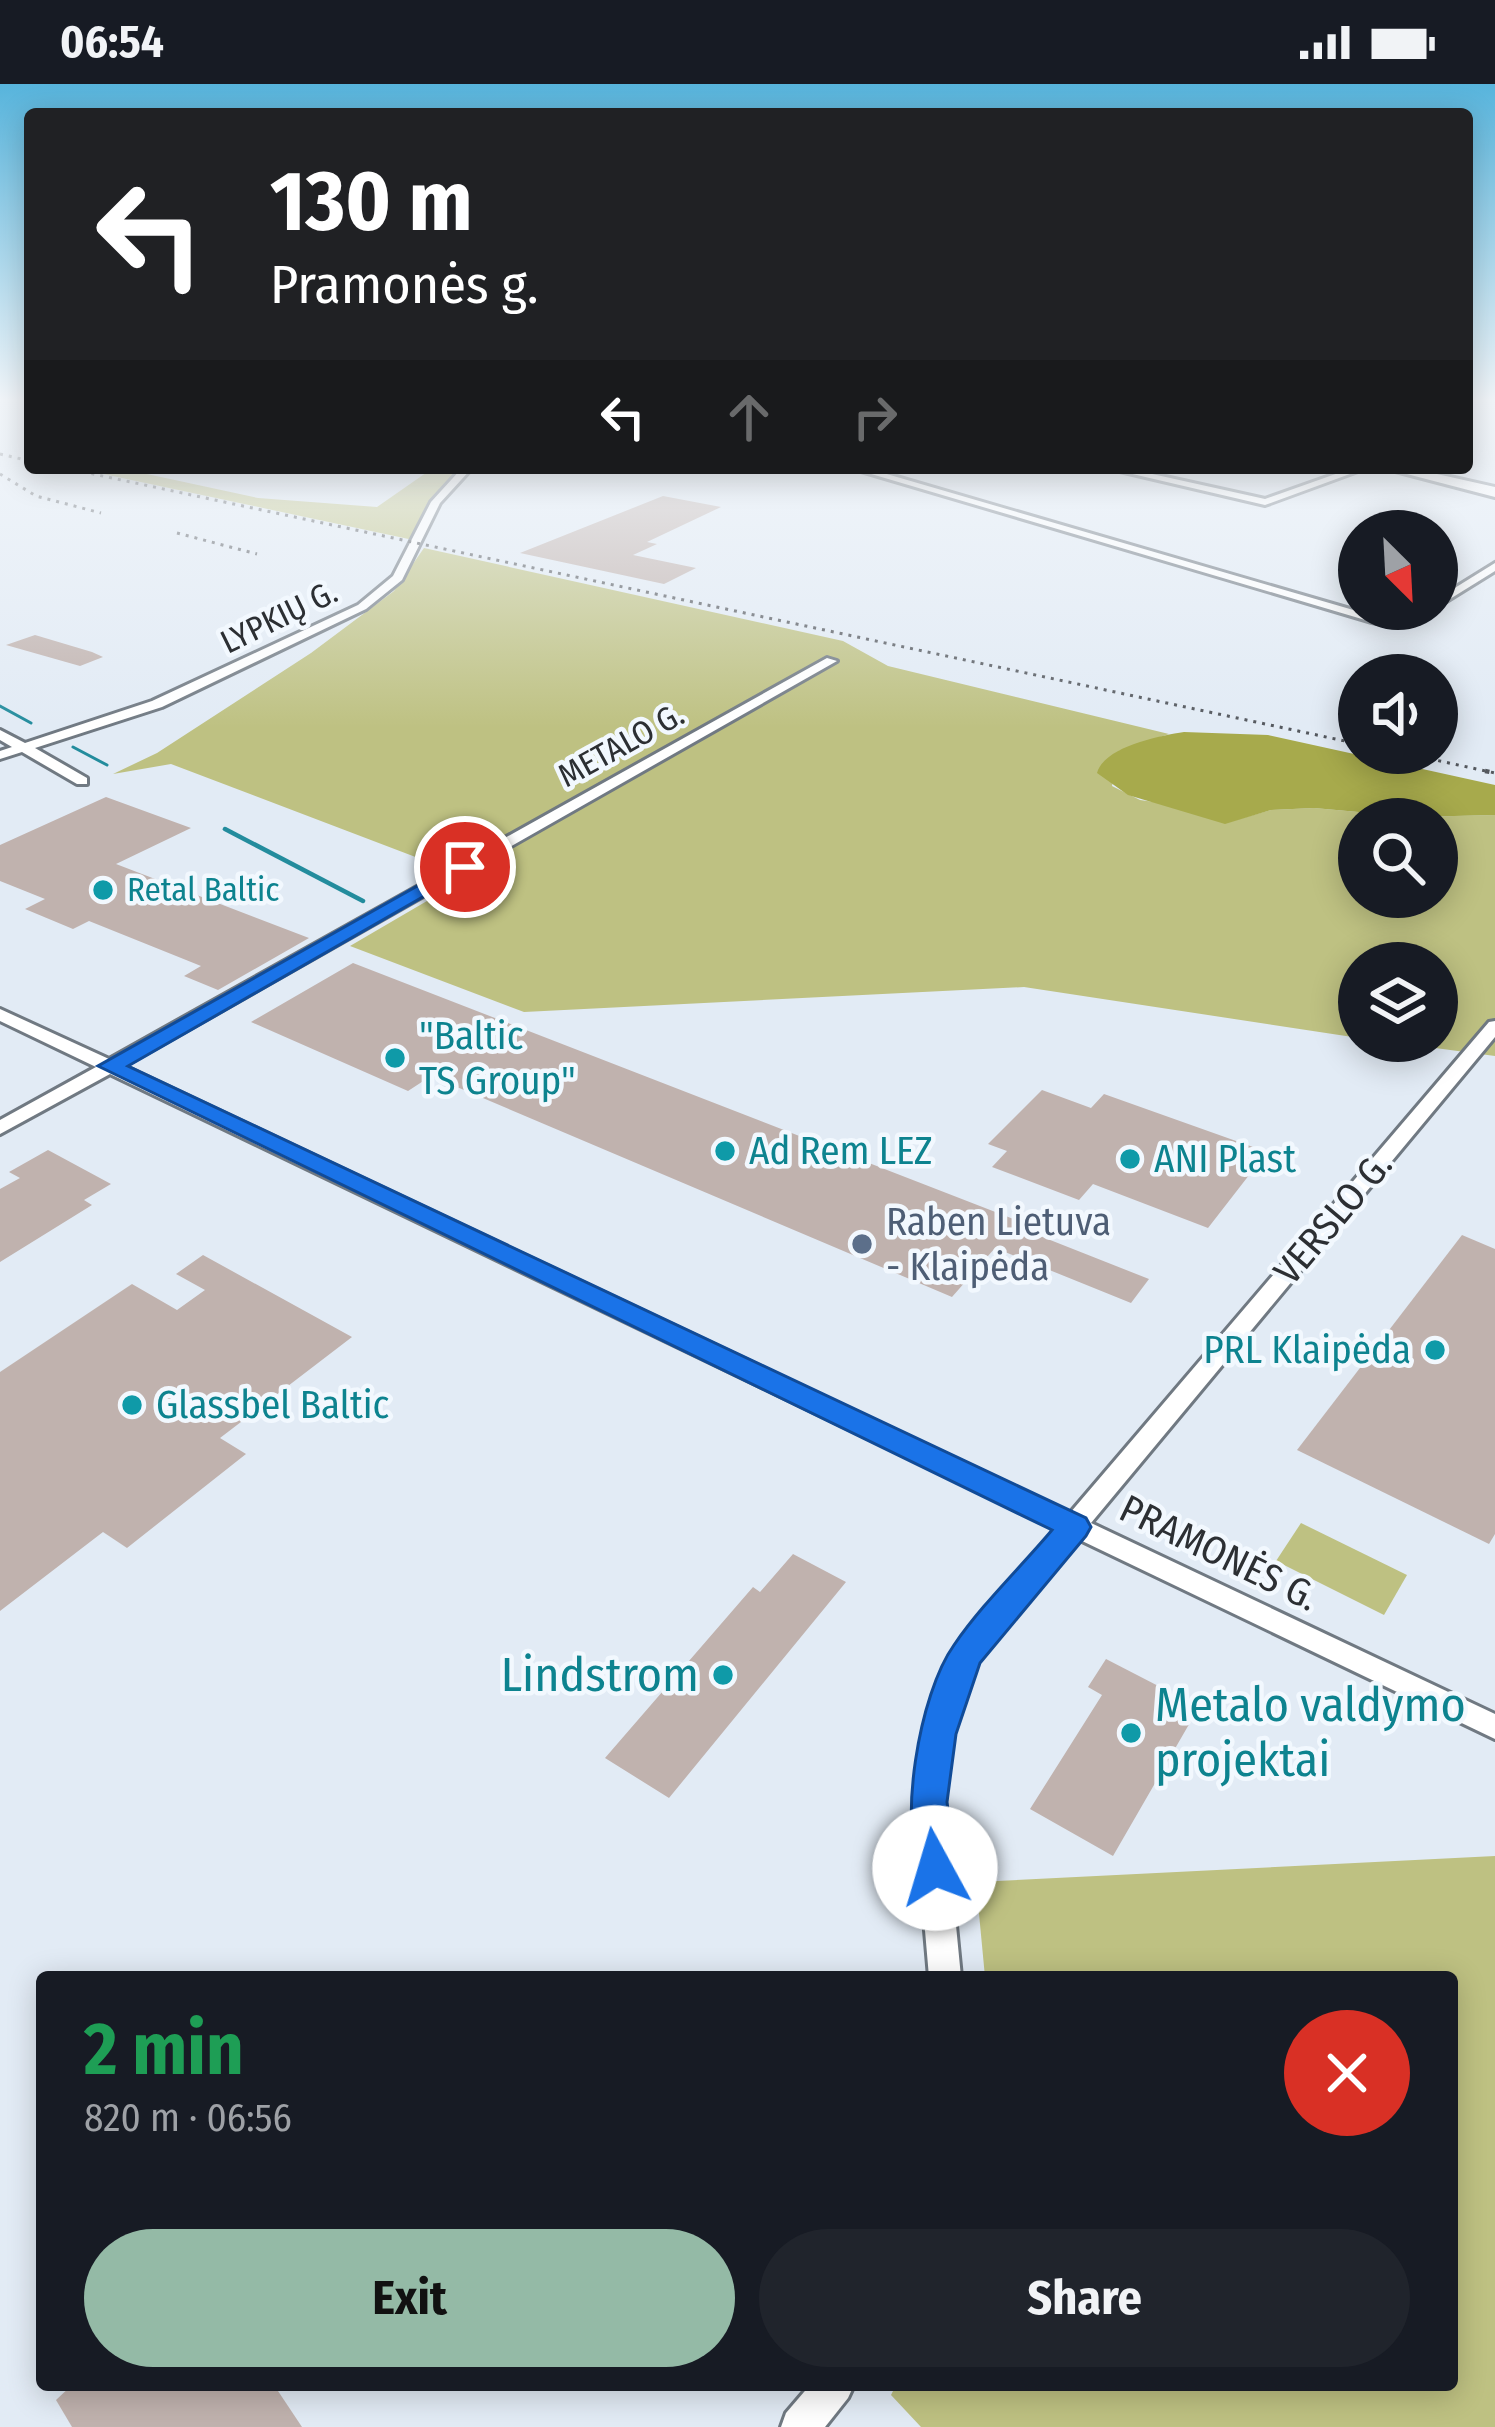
<!DOCTYPE html>
<meta charset="utf-8">
<style>
:root{--surface:#171b24;--page:#20242c;--text:#f1f3f6;--muted:#9ea1a6;--accent:#94baa6}
body{margin:0;font-family:"Fira Sans Condensed",sans-serif;background:var(--page);color:var(--text);height:100vh;display:flex;flex-direction:column;font-size:45px;white-space:nowrap}
*{box-sizing:border-box;margin:0}
p{font-size:39px;color:var(--muted)}
.icon{flex:none;width:66px;height:66px;fill:none;stroke:currentColor;stroke-width:2;stroke-linecap:round;stroke-linejoin:round}
.map{position:relative;flex:1;overflow:hidden}
.details{position:absolute;left:36px;top:1887px;width:1422px;height:420px;display:flex;flex-direction:column;background:var(--surface);border-radius:12px;box-shadow:0 6px 30px #0003}
.details>*{flex:none}
.banner{position:absolute;left:24px;top:24px;width:1449px;height:366px;border-radius:12px;box-shadow:0 6px 30px #0003;background:#202124;color:#fff;overflow:hidden}
.needle{width:78px;rotate:156deg}
.buttons{position:absolute;left:1338px;top:426px;display:grid;gap:24px}
.buttons a{display:grid;place-items:center;width:120px;height:120px;border-radius:50%;background:var(--surface);box-shadow:0 6px 30px #0003;font-size:60px}
.pin{position:absolute;display:grid;place-items:center;width:102px;height:102px;color:#fff;margin:-51px;border:6px solid #fff;border-radius:50%;box-shadow:0 3px 12px #0007}
.me{position:absolute;width:132px;margin:-66px;rotate:354deg;stroke-linejoin:round;filter:drop-shadow(0 0 9px #0008)}
.turn{display:flex;align-items:center;gap:42px;height:252px;padding:0 48px;font-size:54px}
.turn .icon{width:156px;height:156px;stroke-width:2.5}
.turn b{display:block;font-size:84px;line-height:102px}
.lanes{display:flex;align-items:center;height:114px;padding:0 48px;background:#0003;justify-content:center;gap:60px;direction:ltr}
.lanes .off{opacity:.35}
.round{display:grid;place-items:center;flex:none;width:126px;height:126px;border-radius:63px;background:var(--page)}
.headline{display:flex;align-items:center;justify-content:space-between;height:204px;padding:0 48px}
h1{font-size:72px;font-weight:700;line-height:90px;color:#1e9e55}
.primary-button{display:flex;gap:24px;margin-top:auto;padding:24px 48px}
.primary-button a{flex:1;height:138px;border-radius:72px;background:var(--accent);color:#111;font-size:48px;font-weight:700;line-height:138px;text-align:center}
.primary-button a+a{background:var(--page);color:var(--text)}
.status{display:flex;justify-content:space-between;align-items:center;height:84px;padding:0 60px;background:var(--surface);direction:ltr}
.status svg{height:33px;fill:currentColor}
.map>svg:first-child{display:block}
</style>
<div class="status"><b>06:54</b><svg viewBox="0 0 49 12"><path d="M0 12V9h3v3zM5 12V6h3v6zM10 12V3h3v9zM15 12V0h3v12zM26 1h20v11H26zM47 4h2v5h-2z"/></svg></div>
<div class="map">
<svg width="1495" height="2343" viewBox="0 0 1495 2343">
<rect width="100%" height="100%" fill="#e2ebf5"/>
<g fill="#bec182" fill-rule="evenodd">
<path d="M 75,384 L 119,384 L 258,414 L 377,423 L 433,384 L 464,384 L 434,414 L 418,457 Z"/>
<path d="M 424,464 L 843,557 L 888,582 L 1169,650 L 1119,667 L 1112,702 L 1140,716 L 1175,721 L 1225,739 L 1271,726 L 1314,724 L 1414,733 L 1495,731 L 1495,972 L 1383,957 L 1437,957 L 1437,879 L 1359,879 L 1359,954 L 1024,903 L 524,928 L 350,862 L 468,793 L 171,680 L 113,690 L 157,669 L 311,569 L 394,507 ZM 1359,735 L 1437,735 L 1437,813 L 1359,813 Z"/>
<path d="M 1301,1439 L 1407,1491 L 1384,1531 L 1276,1477 Z"/>
<path d="M 1495,1772 L 1495,2343 L 921,2343 L 891,2311 L 896,2301 L 1452,2301 L 1452,1893 L 985,1893 L 976,1798 Z"/>
</g>
<path fill="#a7aa4c" d="M 1184,648 L 1268,651 L 1495,701 L 1495,731 L 1414,733 L 1314,724 L 1271,726 L 1225,740 L 1128,711 L 1097,689 C 1104,663 1158,652 1184,648 Z"/>
<g fill="none" stroke-linecap="round" stroke-linejoin="round">
<g stroke="#238c9d" stroke-width="3">
<path d="M 0,622 L 31,639"/>
<path d="M 73,663 L 107,681"/>
</g>
<path stroke="#238c9d" stroke-width="4.5" d="M 225,745 L 363,817"/>
</g>
<g fill="#c0b2ae">
<path d="M 663,412 L 721,423 L 647,458 L 657,460 L 633,471 L 696,484 L 664,500 L 520,469 Z"/>
<path d="M 35,551 L 92,568 L 103,573 L 80,582 L 6,561 Z"/>
<path d="M 106,713 L 191,744 L 116,780 L 309,854 L 218,906 L 184,892 L 201,882 L 89,837 L 73,845 L 25,825 L 45,815 L 0,797 L 0,761 Z"/>
<path d="M 353,879 L 1016,1136 L 1012,1141 L 1149,1195 L 1131,1219 L 995,1164 L 952,1213 L 431,992 L 408,1007 L 251,938 Z"/>
<path d="M 1042,1006 L 1091,1024 L 1104,1010 L 1267,1068 L 1208,1144 L 1093,1100 L 1079,1116 L 992,1083 L 1007,1067 L 988,1060 Z"/>
<path d="M 48,1066 L 111,1100 L 84,1116 L 92,1121 L 0,1178 L 0,1105 L 20,1094 L 9,1088 Z"/>
<path d="M 1462,1151 L 1495,1165 L 1495,1450 L 1489,1460 L 1297,1366 Z"/>
<path d="M 203,1171 L 352,1253 L 220,1354 L 246,1370 L 127,1464 L 103,1448 L 0,1527 L 0,1288 L 132,1200 L 177,1226 L 205,1206 L 176,1190 Z"/>
<path d="M 793,1470 L 846,1498 L 669,1714 L 605,1674 L 753,1503 L 760,1508 Z"/>
<path d="M 1106,1575 L 1199,1623 L 1113,1772 L 1030,1725 L 1102,1611 L 1088,1603 Z"/>
<path d="M 72,2301 L 274,2301 L 302,2343 L 72,2343 L 56,2316 Z"/>
</g>
<g fill="none" stroke-linecap="round" stroke-linejoin="round">
<g stroke="#707982" stroke-width="6">
<g id="minor">
<path d="M 462,384 L 472,384 L 440,419 L 402,496 L 366,525 L 162,623 L 35,664 L 87,694 L 87,700 L 77,700 L 22,668 L 0,675 L 0,667 L 12,663 L 0,656 L 0,646 L 25,659 L 152,617 L 358,521 L 393,492 L 431,418 Z"/>
<path d="M 851,384 L 866,384 L 1374,532 C 1403,538 1408,525 1435,525 L 1396,543 L 1372,538 Z"/>
<path d="M 1107,384 L 1125,384 L 1265,415 L 1344,387 L 1338,384 L 1358,387 L 1265,421 Z"/>
<path d="M 1495,479 L 1495,487 L 1437,523 L 1437,515 Z"/>
<path d="M 827,574 L 837,577 L 124,982 L 1070,1429 L 1489,938 L 1495,937 L 1495,953 L 1091,1439 L 1495,1630 L 1495,1655 L 1078,1455 L 977,1577 L 952,1650 L 944,1718 L 961,1893 L 929,1893 L 914,1718 L 924,1650 L 955,1564 L 1057,1445 L 110,990 L 0,1050 L 0,1036 L 96,983 L 0,937 L 0,925 L 109,975 Z"/>
<path d="M 810,2301 L 854,2301 L 848,2314 L 825,2343 L 781,2343 L 786,2329 Z"/>
</g>
</g>
<g stroke="#707982" stroke-width="6">
<path id="primary" d="M 1384,384 L 1410,384 L 1495,403 L 1495,413 Z"/>
</g>
<use href="#minor" fill="#fff" fill-rule="evenodd"/>
<use href="#primary" fill="#fff" fill-rule="evenodd"/>
<g stroke="#54585e" stroke-width="3" stroke-dasharray="3 6" stroke-linecap="butt">
<path d="M 0,370 L 30,377"/>
<path d="M 65,384 L 1359,660"/>
<path d="M 0,390 L 36,412 L 101,429"/>
<path d="M 177,449 L 257,470"/>
<path d="M 1403,669 L 1495,689"/>
</g>
<path stroke="#54585e" stroke-width="4.5" stroke-dasharray="4.5 9" stroke-linecap="butt" d="M 1485,687 L 1495,689"/>
</g>
<linearGradient id="sky" x2="0" y2="1"><stop stop-color="#57b4dc"/><stop offset="0.49" stop-color="#f2f6fa"/><stop offset="1" stop-color="#f2f6fa" stop-opacity="0"/></linearGradient>
<rect width="1495" height="644" fill="url(#sky)"/>
<path fill="#1a73e8" stroke="#114b97" stroke-width="3" d="M 458,779 L 475,783 L 128,982 L 1086,1434 L 1091,1443 L 1086,1452 L 980,1579 L 956,1650 L 947,1718 L 955,1784 L 949,1797 L 935,1802 L 922,1797 C 897,1741 919,1610 954,1561 C 982,1520 1020,1484 1052,1446 L 98,982 Z"/>
<g fill="#0f9aa8" stroke="#f2f8fe" stroke-width="4.5">
<circle cx="103" cy="806" r="12"/>
<circle cx="395" cy="974" r="12"/>
<circle cx="725" cy="1067" r="12"/>
<circle cx="1130" cy="1075" r="12"/>
<circle cx="1435" cy="1266" r="12"/>
<circle cx="132" cy="1321" r="12"/>
<circle cx="723" cy="1591" r="12"/>
<circle cx="1131" cy="1649" r="12"/>
</g>
<circle fill="#5c6f8a" stroke="#f2f8fe" stroke-width="4.5" cx="862" cy="1160" r="12"/>
<g text-anchor="middle" dominant-baseline="central" stroke-width="9" stroke-linejoin="round" paint-order="stroke">
<g font-size="33" fill="#2c2f33" stroke="#f2f8fe">
<text transform="translate(279 533) rotate(-26)">LYPKIŲ G.</text>
<text transform="translate(621 661) rotate(-29)">METALO G.</text>
</g>
<g font-size="33" fill="#0d838f" stroke="#f2f8fe" text-anchor="start">
<text x="127" y="806">Retal Baltic</text>
</g>
<g font-size="39" fill="#0d838f" stroke="#f2f8fe" text-anchor="start">
<text x="419" y="952">"Baltic<tspan x="419" dy="45">TS Group"</tspan></text>
<text x="749" y="1067">Ad Rem LEZ</text>
<text x="1154" y="1075">ANI Plast</text>
<text x="1411" y="1266" text-anchor="end">PRL Klaipėda</text>
<text x="156" y="1321">Glassbel Baltic</text>
</g>
<g font-size="39" fill="#2c2f33" stroke="#f2f8fe">
<text transform="translate(1333 1134) rotate(-50)">VERSLO G.</text>
<text transform="translate(1219 1469) rotate(26)">PRAMONĖS G.</text>
</g>
<g font-size="39" fill="#4e5e75" stroke="#f2f8fe" text-anchor="start">
<text x="886" y="1138">Raben Lietuva<tspan x="886" dy="45">- Klaipėda</tspan></text>
</g>
<g font-size="48" fill="#0d838f" stroke="#f2f8fe" text-anchor="end">
<text x="699" y="1591">Lindstrom</text>
<text x="1155" y="1621" text-anchor="start">Metalo valdymo<tspan x="1155" dy="55">projektai</tspan></text>
</g>
</g>
</svg>
<div class="buttons">
<a><svg class="needle" viewBox="-14 -14 28 28"><path d="M0-13l5 13h-10z" fill="#e53935"/><path d="M0 13l5-13h-10z" fill="#9ea1a6"/></svg></a>
<a><svg class="icon" aria-label="sound" viewBox="0 0 24 24"><path d="M4 9h4l5-4v14l-5-4H4zM17 9q2 3 0 6"/></svg></a>
<a><svg class="icon" aria-label="search" viewBox="0 0 24 24"><circle cx="10" cy="10" r="6"/><path d="M15 15l6 6"/></svg></a>
<a><svg class="icon" aria-label="layers" viewBox="0 0 24 24"><path d="M12 4l9 5-9 5-9-5zM3 14l9 5 9-5"/></svg></a>
</div>
<div class="pin" style="left:465px;top:783px;background:#d93025"><svg class="icon" aria-label="arrive" viewBox="0 0 24 24"><path d="M6 21V4h12l-3 4 3 4H6"/></svg></div>
<svg class="me" style="left:935px;top:1784px" viewBox="-20 -20 40 40"><circle r="19" fill="#fff"/><path d="M0-13L10 11 0 6-10 11z" fill="#1a73e8"/></svg>
<div class="banner">
<div class="turn"><svg class="icon" aria-label="left" viewBox="0 0 24 24"><path d="M17 20v-9H6M10 6l-5 5 5 5"/></svg><div><b>130 m</b>Pramonės g.</div></div>
<div class="lanes"><svg class="icon" aria-label="left" viewBox="0 0 24 24"><path d="M17 20v-9H6M10 6l-5 5 5 5"/></svg><svg class="icon off" aria-label="ahead" viewBox="0 0 24 24"><path d="M12 20V5M6 11l6-6 6 6"/></svg><svg class="icon off" aria-label="right" viewBox="0 0 24 24"><path d="M7 20v-9h11M14 6l5 5-5 5"/></svg></div>
</div>
<section class="details">
<div class="headline"><div><h1>2 min</h1><p>820 m · 06:56</p></div><a class="round" style="background:#d93025;color:#fff"><svg class="icon" aria-label="close" viewBox="0 0 24 24"><path d="M6 6l12 12M18 6L6 18"/></svg></a></div>
<div class="primary-button"><a>Exit</a><a>Share</a></div>
</section>
</div>
